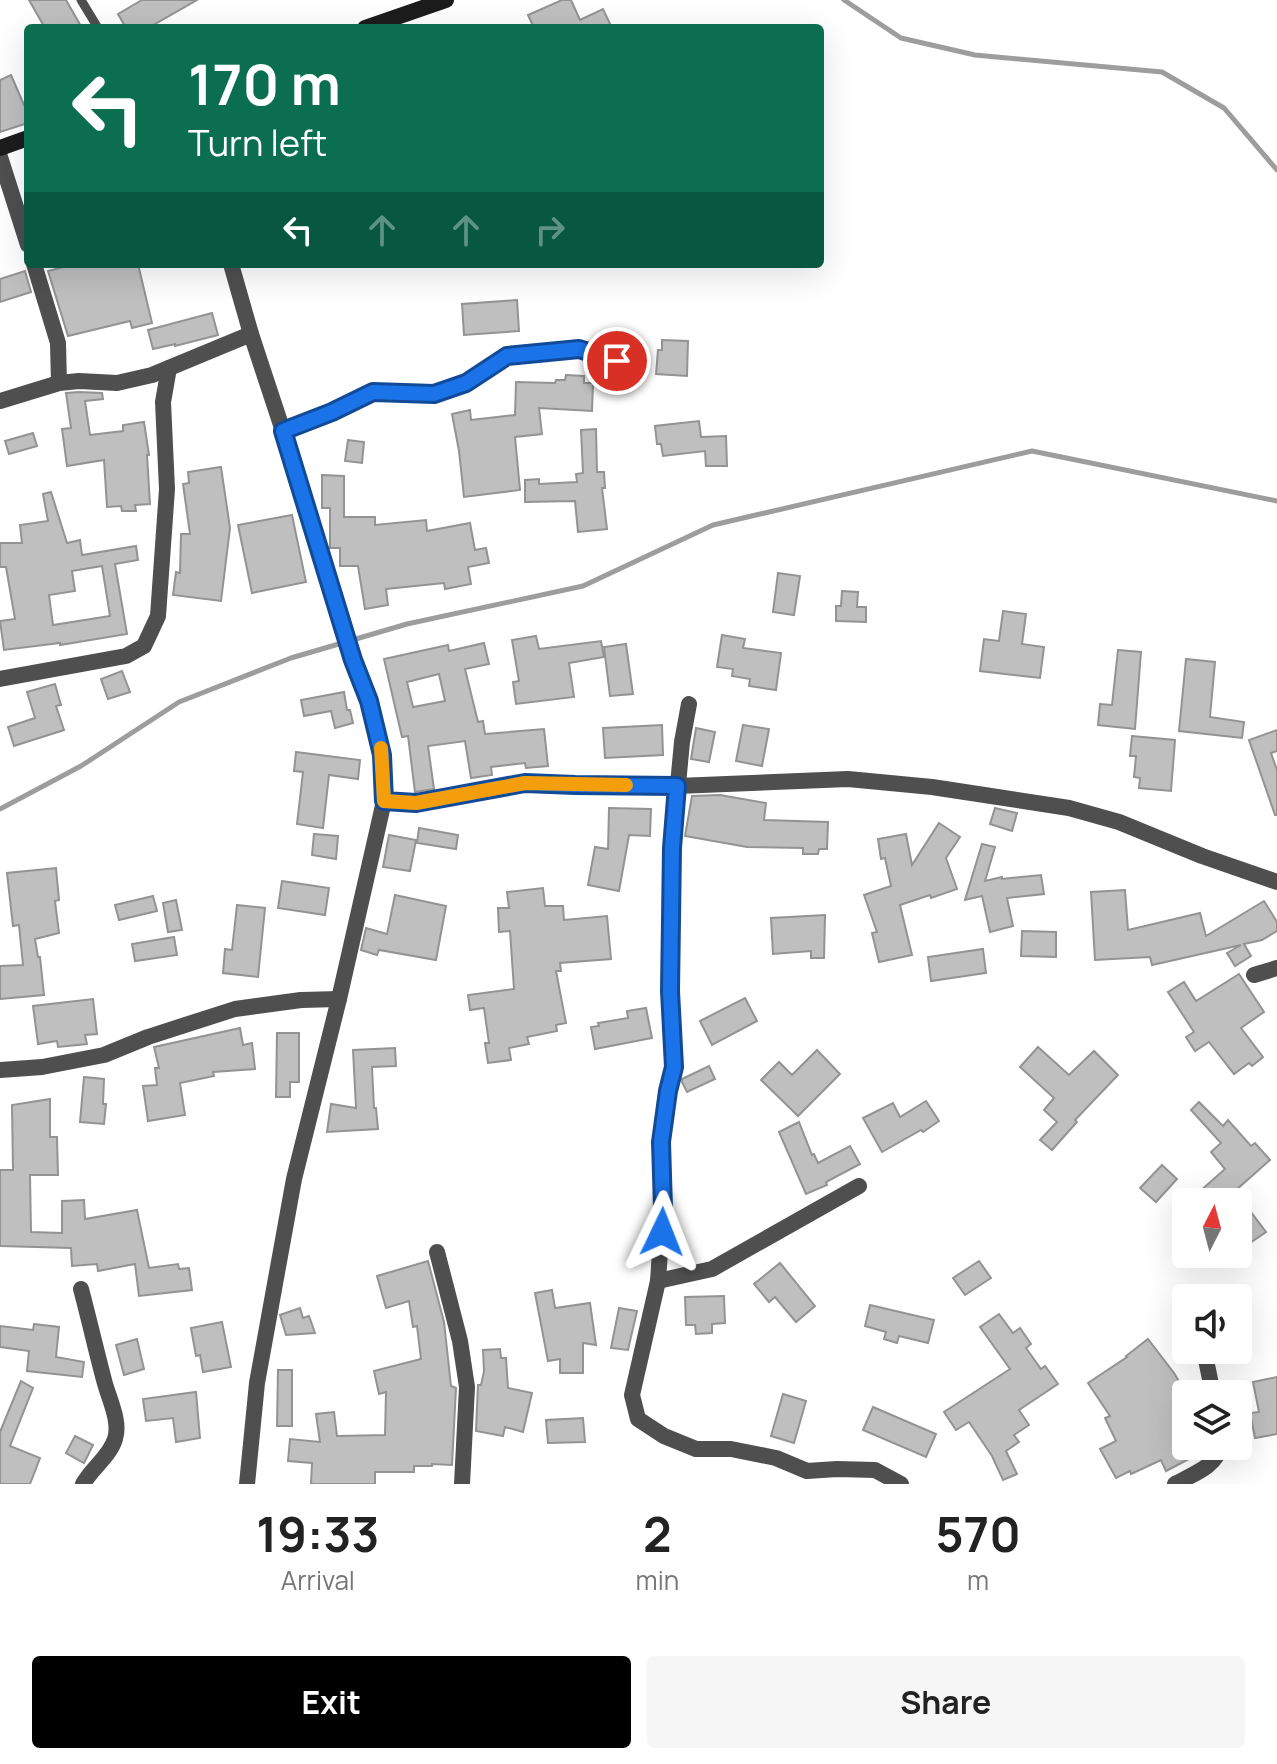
<!DOCTYPE html>
<style>
:root{--surface:#fff;--page:#f6f6f6;--text:#222;--muted:#767676;--accent:#000}
body{margin:0;font-family:Manrope,sans-serif;background:var(--page);color:var(--text);height:100vh;display:flex;flex-direction:column;font-size:30px;white-space:nowrap}
*{box-sizing:border-box;margin:0}
p{font-size:26px;color:var(--muted)}
.icon{flex:none;width:44px;height:44px;fill:none;stroke:currentColor;stroke-width:2;stroke-linecap:round;stroke-linejoin:round}
.map{position:relative;height:1484px;overflow:hidden}
.details{display:flex;flex-direction:column;background:var(--surface);flex:1}
.details>*{flex:none}
.guide{position:absolute;left:24px;top:24px;width:800px;height:244px;border-radius:8px;box-shadow:0 8px 32px #0002;background:#0b6e4f;color:#fff;overflow:hidden}
.needle{width:52px;rotate:6deg}
.fabs{position:absolute;left:1172px;top:1188px;display:grid;gap:16px}
.fabs a{display:grid;place-items:center;width:80px;height:80px;border-radius:8px;background:var(--surface);box-shadow:0 8px 32px #0002;font-size:40px}
.pin{position:absolute;display:grid;place-items:center;width:68px;height:68px;color:#fff;margin:-34px;border:4px solid #fff;border-radius:50%;box-shadow:0 2px 8px #0007}
.me{position:absolute;width:88px;margin:-44px;rotate:2deg;stroke-linejoin:round;filter:drop-shadow(0 0 6px #0008)}
.turn{display:flex;align-items:center;gap:28px;height:168px;padding:0 32px;font-size:36px}
.turn .icon{width:104px;height:104px;stroke-width:2.5}
.turn b{display:block;font-size:56px;line-height:68px}
.lanes{display:flex;align-items:center;height:76px;padding:0 32px;background:#0003;justify-content:center;gap:40px;direction:ltr}
.lanes .off{opacity:.35}
.eta{display:flex;justify-content:space-evenly;align-items:center;height:136px;text-align:center}
.eta b{font-size:48px;font-weight:700;line-height:56px}
.cta{display:flex;gap:16px;margin-top:auto;padding:16px 32px}
.cta a{flex:1;height:92px;border-radius:8px;background:var(--accent);color:#fff;font-size:32px;font-weight:700;line-height:92px;text-align:center}
.cta a+a{background:var(--page);color:var(--text)}
.map>svg:first-child{display:block}
</style>
<div class="map">
<svg width="1277" height="1484" viewBox="0 0 1277 1484">
<rect width="100%" height="100%" fill="#fff"/>
<g fill="none" stroke-linecap="round" stroke-linejoin="round">
<g stroke="#9d9d9d" stroke-width="5">
<path d="M 844,0 L 901,38 L 975,55 L 1162,72 L 1224,108 L 1277,170"/>
<path d="M 0,809 L 81,766 L 179,702 L 291,658 L 407,624 L 583,586 L 713,525 L 1032,451 L 1277,501"/>
</g>
</g>
<g fill="#bfbfbf" stroke="#939393" stroke-width="2" fill-rule="evenodd">
<path d="M 29,0 L 66,0 L 82,28 L 45,28 Z"/>
<path d="M 142,0 L 197,0 L 148,28 L 126,28 L 118,14 Z"/>
<path d="M 562,0 L 571,0 L 580,20 L 603,9 L 612,28 L 534,28 L 528,15 Z"/>
<path d="M 11,75 L 24,105 L 28,104 L 28,123 L 0,132 L 0,80 Z"/>
<path d="M 68,264 L 138,264 L 152,323 L 132,328 L 130,321 L 68,336 L 48,271 L 68,266 Z"/>
<path d="M 25,271 L 31,292 L 0,302 L 0,279 Z"/>
<path d="M 517,300 L 519,331 L 464,335 L 462,304 Z"/>
<path d="M 212,313 L 218,335 L 175,346 L 175,344 L 153,349 L 148,330 Z"/>
<path d="M 662,340 L 688,341 L 687,376 L 656,374 L 658,350 L 662,350 Z"/>
<path d="M 566,375 L 584,376 L 584,383 L 593,383 L 592,411 L 539,408 L 542,434 L 515,437 L 520,490 L 464,497 L 459,451 L 452,414 L 470,410 L 471,420 L 515,415 L 516,382 L 555,383 L 556,380 L 565,380 Z"/>
<path d="M 79,392 L 102,393 L 103,399 L 85,401 L 90,435 L 123,431 L 123,425 L 144,422 L 149,455 L 147,455 L 150,504 L 135,505 L 136,511 L 122,511 L 121,506 L 107,507 L 104,460 L 67,466 L 62,429 L 71,428 L 66,393 Z"/>
<path d="M 699,421 L 701,437 L 726,436 L 727,466 L 706,466 L 705,451 L 663,456 L 661,444 L 657,444 L 655,426 Z"/>
<path d="M 596,429 L 597,472 L 604,472 L 605,488 L 602,488 L 607,529 L 578,532 L 575,501 L 525,502 L 525,480 L 539,479 L 539,484 L 577,482 L 576,474 L 583,473 L 581,430 Z"/>
<path d="M 33,433 L 37,446 L 9,454 L 5,441 Z"/>
<path d="M 348,440 L 364,442 L 362,463 L 345,461 Z"/>
<path d="M 221,467 L 230,528 L 221,601 L 173,595 L 176,572 L 180,573 L 181,534 L 190,534 L 183,484 L 189,483 L 188,472 Z"/>
<path d="M 322,475 L 344,476 L 344,517 L 375,517 L 375,525 L 426,520 L 427,531 L 470,523 L 475,550 L 486,548 L 489,563 L 468,567 L 471,584 L 445,589 L 444,583 L 386,589 L 388,605 L 365,609 L 358,566 L 340,566 L 340,548 L 330,548 L 330,508 L 322,508 Z"/>
<path d="M 51,492 L 67,543 L 80,540 L 82,555 L 136,546 L 138,560 L 115,564 L 127,634 L 60,645 L 60,643 L 4,650 L 0,621 L 15,619 L 6,567 L 0,567 L 0,543 L 22,543 L 20,525 L 48,521 L 43,494 ZM 102,566 L 110,616 L 53,625 L 49,595 L 75,591 L 72,571 Z"/>
<path d="M 292,515 L 306,582 L 252,593 L 238,525 Z"/>
<path d="M 778,573 L 800,576 L 794,615 L 773,612 Z"/>
<path d="M 842,591 L 858,592 L 857,607 L 866,607 L 866,622 L 836,621 L 836,606 L 841,606 Z"/>
<path d="M 1003,611 L 1026,614 L 1022,644 L 1044,647 L 1040,678 L 980,671 L 984,639 L 999,641 Z"/>
<path d="M 722,635 L 745,639 L 743,648 L 781,653 L 776,690 L 749,686 L 750,679 L 732,676 L 733,669 L 717,667 Z"/>
<path d="M 536,636 L 539,649 L 601,641 L 604,657 L 569,663 L 574,697 L 516,704 L 513,682 L 519,681 L 512,640 Z"/>
<path d="M 484,643 L 489,664 L 465,669 L 478,722 L 483,721 L 485,734 L 544,729 L 548,766 L 526,768 L 525,763 L 491,767 L 492,775 L 471,778 L 465,741 L 428,746 L 434,789 L 415,792 L 408,736 L 402,737 L 384,659 L 448,645 L 449,651 ZM 439,674 L 445,701 L 413,707 L 407,682 Z"/>
<path d="M 626,644 L 633,694 L 610,696 L 604,647 Z"/>
<path d="M 1118,650 L 1141,652 L 1135,729 L 1098,725 L 1100,704 L 1112,705 Z"/>
<path d="M 1186,659 L 1215,662 L 1210,717 L 1244,722 L 1242,738 L 1179,731 Z"/>
<path d="M 122,671 L 130,692 L 108,699 L 101,679 Z"/>
<path d="M 55,684 L 61,705 L 56,706 L 64,730 L 14,746 L 8,727 L 35,718 L 27,692 Z"/>
<path d="M 344,692 L 347,710 L 350,710 L 353,723 L 335,728 L 331,711 L 304,716 L 301,700 Z"/>
<path d="M 662,725 L 663,755 L 605,758 L 603,728 Z"/>
<path d="M 743,725 L 769,729 L 762,766 L 736,761 Z"/>
<path d="M 696,728 L 715,732 L 709,762 L 691,759 Z"/>
<path d="M 1277,730 L 1277,751 L 1271,753 L 1277,770 L 1277,815 L 1275,815 L 1249,740 Z"/>
<path d="M 1132,736 L 1175,740 L 1171,791 L 1139,788 L 1140,778 L 1134,777 L 1136,756 L 1130,756 Z"/>
<path d="M 296,752 L 360,760 L 358,779 L 329,775 L 323,828 L 297,824 L 303,772 L 294,771 Z"/>
<path d="M 720,795 L 766,803 L 764,820 L 828,822 L 827,849 L 819,849 L 818,854 L 803,854 L 803,848 L 747,847 L 685,836 L 692,796 Z"/>
<path d="M 609,808 L 651,809 L 650,836 L 629,835 L 619,891 L 588,885 L 595,847 L 608,849 Z"/>
<path d="M 995,808 L 1017,813 L 1012,831 L 990,824 Z"/>
<path d="M 939,823 L 960,837 L 946,858 L 957,889 L 931,898 L 930,895 L 900,905 L 912,955 L 879,962 L 872,933 L 877,932 L 864,895 L 891,886 L 885,858 L 881,859 L 878,839 L 906,834 L 912,865 Z"/>
<path d="M 419,828 L 458,835 L 456,849 L 417,843 Z"/>
<path d="M 314,834 L 338,836 L 336,859 L 312,855 Z"/>
<path d="M 389,835 L 416,840 L 410,871 L 383,867 Z"/>
<path d="M 982,844 L 995,847 L 985,881 L 1002,877 L 1002,879 L 1041,875 L 1044,894 L 1007,898 L 1013,926 L 990,932 L 982,896 L 965,900 Z"/>
<path d="M 56,868 L 59,900 L 55,901 L 59,933 L 35,939 L 38,957 L 40,957 L 44,995 L 0,999 L 0,966 L 23,965 L 19,925 L 13,926 L 7,873 Z"/>
<path d="M 282,881 L 329,888 L 325,915 L 278,908 Z"/>
<path d="M 543,888 L 545,906 L 563,906 L 564,920 L 607,916 L 611,959 L 560,963 L 561,971 L 556,971 L 566,1023 L 556,1025 L 557,1031 L 527,1037 L 529,1044 L 509,1048 L 511,1060 L 488,1063 L 485,1043 L 489,1043 L 484,1008 L 470,1010 L 468,995 L 514,989 L 510,931 L 499,932 L 498,908 L 509,908 L 507,892 Z"/>
<path d="M 1125,890 L 1128,930 L 1200,913 L 1206,936 L 1264,901 L 1277,922 L 1277,931 L 1262,940 L 1244,944 L 1251,956 L 1235,966 L 1227,953 L 1241,945 L 1152,965 L 1150,957 L 1095,960 L 1091,892 Z"/>
<path d="M 395,895 L 446,906 L 436,960 L 379,950 L 377,955 L 361,950 L 366,928 L 387,934 Z"/>
<path d="M 153,896 L 157,911 L 119,920 L 115,905 Z"/>
<path d="M 176,900 L 182,930 L 168,932 L 163,903 Z"/>
<path d="M 237,905 L 265,908 L 258,977 L 223,973 L 225,949 L 232,950 Z"/>
<path d="M 825,915 L 824,958 L 811,958 L 811,951 L 773,954 L 771,918 Z"/>
<path d="M 1022,931 L 1056,932 L 1056,957 L 1021,956 Z"/>
<path d="M 174,937 L 177,955 L 135,961 L 132,944 Z"/>
<path d="M 983,949 L 986,973 L 931,981 L 928,957 Z"/>
<path d="M 1239,974 L 1264,1012 L 1241,1028 L 1263,1057 L 1252,1066 L 1249,1063 L 1234,1074 L 1209,1042 L 1195,1051 L 1186,1037 L 1194,1032 L 1168,992 L 1184,982 L 1196,1001 Z"/>
<path d="M 745,998 L 757,1021 L 712,1045 L 700,1021 Z"/>
<path d="M 93,999 L 97,1034 L 85,1035 L 87,1044 L 58,1047 L 57,1041 L 38,1044 L 33,1006 Z"/>
<path d="M 646,1008 L 652,1038 L 595,1049 L 591,1027 L 599,1026 L 598,1023 L 628,1018 L 627,1011 Z"/>
<path d="M 240,1028 L 243,1045 L 252,1043 L 255,1069 L 213,1072 L 214,1076 L 180,1083 L 185,1115 L 148,1121 L 143,1086 L 157,1085 L 155,1068 L 159,1068 L 154,1047 Z"/>
<path d="M 277,1033 L 299,1033 L 299,1082 L 290,1082 L 290,1097 L 276,1097 Z"/>
<path d="M 1038,1047 L 1069,1075 L 1094,1051 L 1118,1075 L 1075,1120 L 1077,1122 L 1052,1150 L 1040,1140 L 1057,1122 L 1044,1110 L 1054,1098 L 1020,1067 Z"/>
<path d="M 395,1048 L 396,1066 L 372,1067 L 374,1108 L 376,1108 L 378,1129 L 327,1132 L 331,1104 L 356,1108 L 353,1050 Z"/>
<path d="M 817,1050 L 840,1074 L 798,1116 L 761,1080 L 779,1062 L 792,1075 Z"/>
<path d="M 709,1066 L 715,1079 L 687,1092 L 682,1082 L 682,1079 Z"/>
<path d="M 84,1077 L 104,1079 L 103,1104 L 106,1104 L 104,1124 L 80,1122 Z"/>
<path d="M 50,1099 L 50,1137 L 57,1137 L 58,1175 L 30,1175 L 31,1232 L 62,1233 L 62,1201 L 84,1200 L 85,1219 L 137,1210 L 149,1268 L 178,1264 L 179,1269 L 189,1268 L 192,1290 L 139,1296 L 135,1264 L 98,1271 L 97,1264 L 72,1266 L 71,1248 L 0,1246 L 0,1170 L 13,1170 L 12,1105 Z"/>
<path d="M 926,1101 L 939,1121 L 923,1132 L 921,1130 L 882,1152 L 863,1118 L 893,1103 L 900,1117 Z"/>
<path d="M 1199,1102 L 1223,1126 L 1228,1120 L 1251,1146 L 1255,1143 L 1270,1160 L 1235,1191 L 1266,1232 L 1247,1245 L 1238,1233 L 1238,1202 L 1208,1202 L 1199,1192 L 1225,1169 L 1211,1152 L 1221,1143 L 1191,1110 Z"/>
<path d="M 799,1122 L 812,1155 L 814,1154 L 818,1163 L 850,1146 L 860,1164 L 826,1182 L 827,1185 L 806,1194 L 779,1132 Z"/>
<path d="M 1162,1165 L 1177,1179 L 1156,1202 L 1140,1188 Z"/>
<path d="M 428,1261 L 444,1322 L 451,1386 L 456,1388 L 452,1465 L 432,1464 L 432,1466 L 414,1466 L 414,1472 L 375,1472 L 375,1484 L 311,1484 L 312,1463 L 288,1461 L 290,1439 L 320,1442 L 316,1414 L 334,1412 L 337,1436 L 385,1435 L 386,1392 L 379,1394 L 374,1371 L 421,1359 L 417,1326 L 413,1327 L 409,1301 L 386,1308 L 377,1276 Z"/>
<path d="M 979,1261 L 991,1278 L 965,1295 L 953,1278 Z"/>
<path d="M 780,1263 L 815,1306 L 796,1322 L 775,1297 L 769,1302 L 754,1284 Z"/>
<path d="M 552,1290 L 555,1308 L 590,1303 L 596,1345 L 583,1343 L 583,1373 L 560,1373 L 560,1359 L 548,1361 L 535,1293 Z"/>
<path d="M 724,1296 L 725,1323 L 712,1324 L 712,1333 L 696,1334 L 695,1325 L 686,1325 L 685,1297 Z"/>
<path d="M 870,1305 L 934,1320 L 928,1343 L 899,1336 L 897,1343 L 884,1339 L 886,1332 L 865,1326 Z"/>
<path d="M 300,1308 L 303,1318 L 309,1316 L 315,1333 L 286,1335 L 280,1315 Z"/>
<path d="M 619,1308 L 637,1311 L 628,1350 L 611,1348 Z"/>
<path d="M 999,1314 L 1013,1333 L 1020,1328 L 1031,1344 L 1026,1348 L 1041,1369 L 1045,1366 L 1058,1384 L 1019,1410 L 1029,1425 L 1014,1435 L 1019,1442 L 1006,1451 L 1017,1474 L 1003,1480 L 992,1456 L 969,1422 L 956,1430 L 944,1412 L 1010,1369 L 980,1327 Z"/>
<path d="M 222,1322 L 231,1367 L 203,1372 L 200,1355 L 196,1356 L 191,1328 Z"/>
<path d="M 34,1324 L 59,1327 L 56,1357 L 84,1362 L 82,1377 L 27,1371 L 29,1351 L 0,1347 L 0,1326 L 33,1330 Z"/>
<path d="M 137,1339 L 144,1369 L 124,1375 L 116,1345 Z"/>
<path d="M 1148,1339 L 1174,1373 L 1186,1393 L 1186,1446 L 1209,1446 L 1208,1449 L 1166,1471 L 1161,1460 L 1131,1474 L 1130,1471 L 1116,1478 L 1100,1449 L 1116,1441 L 1105,1418 L 1110,1416 L 1088,1383 L 1127,1357 L 1126,1356 Z"/>
<path d="M 500,1349 L 501,1358 L 506,1358 L 508,1388 L 532,1393 L 523,1432 L 505,1427 L 503,1436 L 476,1431 L 478,1385 L 481,1385 L 484,1371 L 483,1350 Z"/>
<path d="M 278,1370 L 292,1370 L 292,1426 L 277,1426 Z"/>
<path d="M 1277,1377 L 1277,1434 L 1255,1438 L 1250,1413 L 1259,1412 L 1253,1382 Z"/>
<path d="M 21,1381 L 33,1388 L 10,1446 L 40,1458 L 30,1484 L 0,1484 L 0,1432 Z"/>
<path d="M 196,1392 L 200,1438 L 176,1442 L 173,1418 L 146,1421 L 143,1399 Z"/>
<path d="M 783,1394 L 806,1401 L 794,1443 L 771,1436 Z"/>
<path d="M 873,1407 L 936,1434 L 926,1457 L 863,1430 Z"/>
<path d="M 583,1418 L 585,1442 L 548,1443 L 546,1420 Z"/>
<path d="M 75,1436 L 93,1445 L 84,1463 L 66,1453 Z"/>
</g>
<g fill="none" stroke-linecap="round" stroke-linejoin="round">
<path stroke="#4f4f4f" stroke-width="9" d="M 81,0 L 98,28"/>
<g stroke="#4f4f4f" stroke-width="16">
<path d="M 0,157 L 28,245"/>
<path d="M 34,264 L 58,343 L 59,383"/>
<path d="M 231,264 L 251,334 L 283,431 L 353,660 L 369,701 L 382,755 L 384,801 L 339,999 L 294,1179 L 257,1383 L 247,1484"/>
<path d="M 0,401 L 59,383 L 79,381 L 117,383 L 152,375 L 251,334"/>
<path d="M 283,431 L 332,412 L 373,392 L 434,394 L 466,383 L 507,356 L 579,349 L 617,361"/>
<path d="M 0,679 L 126,656 L 144,646 L 158,616 L 167,489 L 163,402 L 169,368"/>
<path d="M 689,704 L 682,742 L 672,848 L 670,991 L 674,1067 L 668,1091 L 661,1142 L 663,1208 L 658,1281 L 632,1395 L 638,1419 L 664,1436 L 696,1449 L 731,1449 L 776,1458 L 807,1471 L 837,1469 L 875,1470 L 901,1484"/>
<path d="M 384,801 L 403,803 L 416,803 L 525,783 L 575,785 L 677,786 L 848,779 L 932,787 L 1069,808 L 1119,822 L 1202,856 L 1277,882"/>
<path d="M 1254,975 L 1277,968"/>
<path d="M 0,1070 L 42,1067 L 104,1055 L 148,1037 L 235,1009 L 301,1000 L 339,999"/>
<path d="M 437,1252 L 460,1341 L 467,1387 L 462,1484"/>
<path d="M 658,1281 L 712,1269 L 859,1186"/>
<path d="M 81,1289 C 89,1319 96,1350 104,1380 C 108,1397 121,1421 115,1439 C 110,1456 92,1468 83,1484"/>
<path d="M 1204,1350 L 1213,1394"/>
<path d="M 1175,1484 C 1191,1475 1218,1466 1220,1446"/>
</g>
<g stroke="#1c1c1c" stroke-width="16">
<path d="M 365,28 L 446,0"/>
<path d="M 0,148 L 28,138"/>
</g>
</g>
<g fill="none" stroke-linecap="round" stroke-linejoin="round">
<g stroke="#114b97" stroke-width="20">
<path id="route" d="M 617,361 L 579,349 L 507,356 L 466,383 L 434,394 L 373,392 L 332,412 L 283,431 L 353,660 L 369,701 L 382,755 L 384,801 L 416,803 L 525,783 L 575,785 L 677,786 L 672,848 L 670,991 L 674,1067 L 668,1091 L 661,1142 L 663,1208 L 662,1232"/>
</g>
<use href="#route" stroke="#1a73e8" stroke-width="14"/>
<path stroke="#f59e0b" stroke-width="14" d="M 381,748 L 384,801 L 416,803 L 525,783 L 626,785"/>
</g>
</svg>
<div class="fabs">
<a><svg class="needle" viewBox="-14 -14 28 28"><path d="M0-13l5 13h-10z" fill="#e53935"/><path d="M0 13l5-13h-10z" fill="#767676"/></svg></a>
<a><svg class="icon" aria-label="sound" viewBox="0 0 24 24"><path d="M4 9h4l5-4v14l-5-4H4zM17 9q2 3 0 6"/></svg></a>
<a><svg class="icon" aria-label="layers" viewBox="0 0 24 24"><path d="M12 4l9 5-9 5-9-5zM3 14l9 5 9-5"/></svg></a>
</div>
<div class="pin" style="left:617px;top:361px;background:#d93025"><svg class="icon" aria-label="arrive" viewBox="0 0 24 24"><path d="M6 21V4h12l-3 4 3 4H6"/></svg></div>
<svg class="me" style="left:662px;top:1232px" viewBox="-20 -20 40 40"><path d="M0-17L14 15 0 8-14 15z" fill="#1a73e8" stroke="#fff" stroke-width="4"/></svg>
<div class="guide">
<div class="turn"><svg class="icon" aria-label="left" viewBox="0 0 24 24"><path d="M17 20v-9H6M10 6l-5 5 5 5"/></svg><div><b>170 m</b>Turn left</div></div>
<div class="lanes"><svg class="icon" aria-label="left" viewBox="0 0 24 24"><path d="M17 20v-9H6M10 6l-5 5 5 5"/></svg><svg class="icon off" aria-label="ahead" viewBox="0 0 24 24"><path d="M12 20V5M6 11l6-6 6 6"/></svg><svg class="icon off" aria-label="ahead" viewBox="0 0 24 24"><path d="M12 20V5M6 11l6-6 6 6"/></svg><svg class="icon off" aria-label="right" viewBox="0 0 24 24"><path d="M7 20v-9h11M14 6l5 5-5 5"/></svg></div>
</div>
</div>
<section class="details">
<div class="eta">
<div><b>19:33</b><p>Arrival</p></div>
<div><b>2</b><p>min</p></div>
<div><b>570</b><p>m</p></div>
</div>
<div class="cta"><a>Exit</a><a>Share</a></div>
</section>
